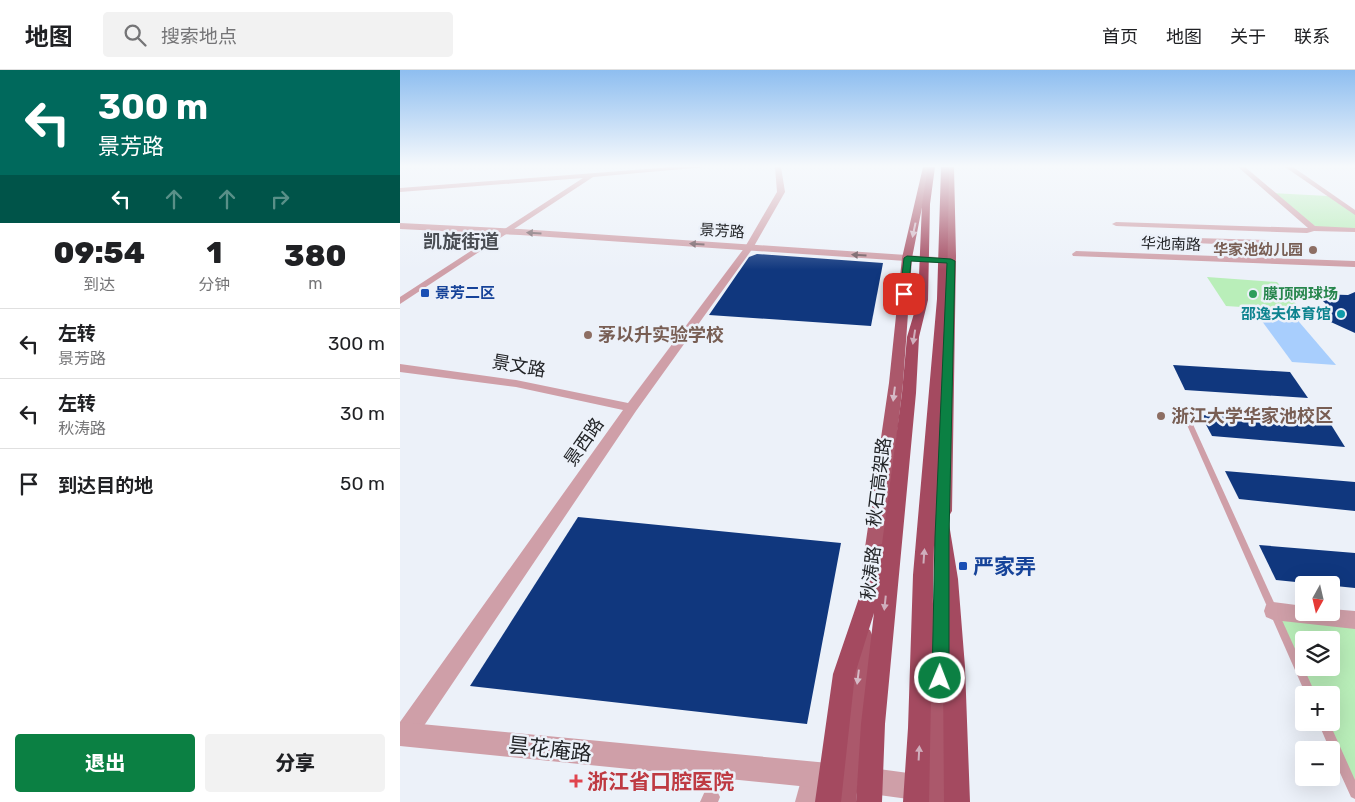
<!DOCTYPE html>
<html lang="zh">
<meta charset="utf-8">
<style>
:root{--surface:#fff;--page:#f2f2f2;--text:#202124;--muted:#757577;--line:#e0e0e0;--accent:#0b8043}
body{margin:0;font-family:Rubik,"Noto Sans SC",sans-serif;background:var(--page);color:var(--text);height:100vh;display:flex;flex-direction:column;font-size:19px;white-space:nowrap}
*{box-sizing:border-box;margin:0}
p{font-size:16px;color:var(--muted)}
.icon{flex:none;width:28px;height:28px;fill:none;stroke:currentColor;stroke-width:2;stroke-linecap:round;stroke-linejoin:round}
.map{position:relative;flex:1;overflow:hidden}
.drawer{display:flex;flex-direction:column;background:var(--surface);width:400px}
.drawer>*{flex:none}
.guide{background:#00695c;color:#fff;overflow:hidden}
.needle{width:32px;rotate:188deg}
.controls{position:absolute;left:895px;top:506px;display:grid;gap:10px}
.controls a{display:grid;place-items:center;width:45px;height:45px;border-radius:5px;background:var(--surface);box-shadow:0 5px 20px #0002;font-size:25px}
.pin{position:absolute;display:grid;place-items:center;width:42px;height:42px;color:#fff;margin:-21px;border-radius:10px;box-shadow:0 2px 8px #0006}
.me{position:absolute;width:55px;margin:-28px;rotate:1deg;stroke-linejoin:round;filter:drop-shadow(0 0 4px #0008)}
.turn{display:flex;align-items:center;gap:18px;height:105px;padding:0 15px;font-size:22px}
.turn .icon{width:65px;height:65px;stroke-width:2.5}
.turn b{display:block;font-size:35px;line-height:42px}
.lanes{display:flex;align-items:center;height:48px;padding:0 15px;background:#0003;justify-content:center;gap:25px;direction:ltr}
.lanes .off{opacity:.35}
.eta{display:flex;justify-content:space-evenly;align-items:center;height:85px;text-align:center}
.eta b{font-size:30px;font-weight:800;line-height:35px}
.button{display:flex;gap:10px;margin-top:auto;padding:10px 15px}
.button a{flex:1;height:58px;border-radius:5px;background:var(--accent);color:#fff;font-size:20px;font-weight:800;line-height:58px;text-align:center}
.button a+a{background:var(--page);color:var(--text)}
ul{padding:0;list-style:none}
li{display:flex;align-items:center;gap:15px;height:70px;padding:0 15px;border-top:1px solid var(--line)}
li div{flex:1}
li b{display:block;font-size:19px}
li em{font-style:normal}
header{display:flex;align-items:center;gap:30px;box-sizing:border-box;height:70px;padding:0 25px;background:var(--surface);border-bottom:1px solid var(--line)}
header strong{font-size:24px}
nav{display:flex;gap:28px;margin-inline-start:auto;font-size:18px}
.search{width:350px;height:45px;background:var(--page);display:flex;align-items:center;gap:12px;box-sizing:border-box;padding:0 18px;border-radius:5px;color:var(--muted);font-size:19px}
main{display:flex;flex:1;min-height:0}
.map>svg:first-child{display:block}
</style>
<header>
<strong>地图</strong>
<div class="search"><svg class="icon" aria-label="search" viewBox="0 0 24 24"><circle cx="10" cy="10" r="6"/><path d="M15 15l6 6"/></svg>搜索地点</div>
<nav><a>首页</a><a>地图</a><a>关于</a><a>联系</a></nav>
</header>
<main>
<section class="drawer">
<div class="guide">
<div class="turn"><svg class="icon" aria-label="left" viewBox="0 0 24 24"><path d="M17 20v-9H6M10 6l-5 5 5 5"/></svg><div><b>300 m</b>景芳路</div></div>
<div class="lanes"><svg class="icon" aria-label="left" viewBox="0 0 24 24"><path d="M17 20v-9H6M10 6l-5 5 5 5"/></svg><svg class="icon off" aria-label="ahead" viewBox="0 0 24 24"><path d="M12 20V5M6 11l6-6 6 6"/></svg><svg class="icon off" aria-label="ahead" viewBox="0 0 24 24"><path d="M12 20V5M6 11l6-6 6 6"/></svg><svg class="icon off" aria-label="right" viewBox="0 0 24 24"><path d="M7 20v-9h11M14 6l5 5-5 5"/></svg></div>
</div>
<div class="eta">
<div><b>09:54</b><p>到达</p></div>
<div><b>1</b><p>分钟</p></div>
<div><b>380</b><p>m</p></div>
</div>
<ul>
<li><svg class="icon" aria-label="left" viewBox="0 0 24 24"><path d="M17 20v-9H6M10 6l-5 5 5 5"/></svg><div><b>左转</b><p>景芳路</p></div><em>300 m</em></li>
<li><svg class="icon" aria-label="left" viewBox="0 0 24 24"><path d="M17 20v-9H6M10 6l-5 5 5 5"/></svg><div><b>左转</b><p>秋涛路</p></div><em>30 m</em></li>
<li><svg class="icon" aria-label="arrive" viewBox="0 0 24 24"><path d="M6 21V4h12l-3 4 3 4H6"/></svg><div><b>到达目的地</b></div><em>50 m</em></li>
</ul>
<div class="button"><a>退出</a><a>分享</a></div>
</section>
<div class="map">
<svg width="955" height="732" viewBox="0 0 955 732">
<rect width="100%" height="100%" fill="#ecf1f9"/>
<g fill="#b9eeb9" fill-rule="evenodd">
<path d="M 871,123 L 928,126 L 955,143 L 955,160 L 913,158 Z"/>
<path d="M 807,207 L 877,212 L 902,241 L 826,236 Z"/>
<path d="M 873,541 L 955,550 L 955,723 L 923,653 L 931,652 L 931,625 L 911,625 ZM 904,570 L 931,570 L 931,598 L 904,598 Z"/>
</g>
<path fill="#a8cefd" d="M 856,243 L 894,246 L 936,295 L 892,292 Z"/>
<g fill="#10377e">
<path d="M 357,184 L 483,193 L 471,256 L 309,245 L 349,187 Z"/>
<path d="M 955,222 L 955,263 L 922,248 L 932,240 L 916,224 L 948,225 Z"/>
<path d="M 773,295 L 890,302 L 908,328 L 785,320 Z"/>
<path d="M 801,345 L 930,353 L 945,377 L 812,366 Z"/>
<path d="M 825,401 L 955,412 L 955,441 L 839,429 Z"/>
<path d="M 178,447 L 441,473 L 407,654 L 70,616 Z"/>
<path d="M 859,475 L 955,483 L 955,518 L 876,510 Z"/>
</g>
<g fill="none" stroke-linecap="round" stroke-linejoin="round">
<g fill="#cf9fa8" fill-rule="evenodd">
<path d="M 781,337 L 783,337 L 786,339 L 916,625 L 906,625 L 780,339 Z"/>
<path d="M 918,652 L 929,652 L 955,710 L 955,729 L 951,727 L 931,683 L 931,680 L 930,680 Z"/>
</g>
<path fill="#cf9fa8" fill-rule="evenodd" d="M 311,718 L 317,721 L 320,727 L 318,732 L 300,732 L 305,721 Z"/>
<g fill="#cf9fa8" fill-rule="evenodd">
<path d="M 272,97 L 305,97 L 193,107 L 0,234 L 0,227 L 183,108 L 0,122 L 0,118 Z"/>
<path d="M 375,97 L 381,97 L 385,122 L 353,178 L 236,341 L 13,672 L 5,675 L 0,673 L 0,652 L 223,340 L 116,317 L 0,302 L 0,294 L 116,310 L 228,333 L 345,177 L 377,122 Z"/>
<path d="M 838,97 L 845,97 L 915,156 L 955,158 L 955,162 L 914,161 L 907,163 L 716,156 L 712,154 L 716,152 L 908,158 Z"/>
<path d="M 885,97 L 893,97 L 955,140 L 955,145 Z"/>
<path d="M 796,168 L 867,170 L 871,173 L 867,176 L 793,173 L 792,171 Z"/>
<path d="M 676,181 L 955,191 L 955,197 L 673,186 L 672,184 Z"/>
<path d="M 873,532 L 904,536 L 904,542 L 931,542 L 931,539 L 955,541 L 955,559 L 873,550 L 866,547 L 864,541 L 866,535 Z"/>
<path d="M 413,693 L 421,696 L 424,704 L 419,732 L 395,732 L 405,696 Z"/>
</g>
<g fill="#cf9fa8" fill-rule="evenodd">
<path d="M 0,153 L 120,159 L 551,188 L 556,191 L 551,194 L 120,165 L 0,159 Z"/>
<path d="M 0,652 L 439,694 L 448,698 L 452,707 L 448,716 L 439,720 L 0,676 Z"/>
<path d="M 464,697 L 523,705 L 532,709 L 536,718 L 532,727 L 523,731 L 464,723 L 455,719 L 451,710 L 455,701 Z"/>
</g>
<g fill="#ab586b" fill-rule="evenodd">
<path d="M 523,97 L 530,97 L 512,188 L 503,313 L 481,505 L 478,511 L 471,513 L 464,511 L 461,505 L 489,313 L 502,188 Z"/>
<path d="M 546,97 L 554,97 L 556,186 L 552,441 L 549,446 L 543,448 L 537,446 L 534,441 L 546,186 Z"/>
<path d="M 541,527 L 548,529 L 551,536 L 552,732 L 526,732 L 531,536 L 534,529 Z"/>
<path d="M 463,557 L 470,560 L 473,567 L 456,732 L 430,732 L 453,567 L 456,560 Z"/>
</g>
<g fill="#a44a60" fill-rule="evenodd">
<path d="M 528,97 L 535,97 L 530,134 L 528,230 L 519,267 L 516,323 L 485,654 L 482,732 L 456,732 L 461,654 L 474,543 L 455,604 L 441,732 L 415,732 L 433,604 L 475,481 L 477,475 L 482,474 L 502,323 L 507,267 L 518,230 L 522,134 Z"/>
<path d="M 541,97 L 549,97 L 547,229 L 538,412 L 541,413 L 543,417 L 558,509 L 565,597 L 570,732 L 544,732 C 543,646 545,561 534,475 L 529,732 L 503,732 L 508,658 L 513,505 L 537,229 Z"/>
</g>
</g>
<defs><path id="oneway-solid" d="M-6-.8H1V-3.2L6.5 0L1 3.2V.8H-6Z" transform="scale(1.25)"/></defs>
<g fill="#d5bbc7">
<use href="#oneway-solid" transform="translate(514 160) rotate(102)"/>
<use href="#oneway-solid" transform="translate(494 324) rotate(97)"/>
<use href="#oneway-solid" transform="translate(458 607) rotate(97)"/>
</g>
<g fill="#705b61">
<use href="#oneway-solid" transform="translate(134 163) rotate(-176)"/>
<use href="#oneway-solid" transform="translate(297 174) rotate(-176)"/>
<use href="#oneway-solid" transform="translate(459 185) rotate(-176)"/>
</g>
<g fill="#cfaebc">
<use href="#oneway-solid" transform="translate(514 267) rotate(99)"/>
<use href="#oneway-solid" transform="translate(524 486) rotate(-86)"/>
<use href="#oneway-solid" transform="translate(485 533) rotate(96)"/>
<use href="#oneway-solid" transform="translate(519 683) rotate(-87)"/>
</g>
<linearGradient id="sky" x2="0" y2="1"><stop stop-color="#8ebef0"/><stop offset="0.48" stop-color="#f6f9fc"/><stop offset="1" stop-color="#f6f9fc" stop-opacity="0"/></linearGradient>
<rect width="955" height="200" fill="url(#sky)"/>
<path fill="#0b8043" stroke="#07532c" d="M 507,186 L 551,189 L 555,191 L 549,467 L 549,608 L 546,613 L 540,616 L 534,613 L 532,608 L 535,467 L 547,193 L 511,191 L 508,224 L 504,226 L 500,224 L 504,188 Z"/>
<g fill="#8d6e63" stroke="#ecf1f9" stroke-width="2">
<circle cx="913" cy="180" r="5"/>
<circle cx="188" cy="265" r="5"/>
<circle cx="761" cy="346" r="5"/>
</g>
<g fill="#1a4fb4" stroke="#ecf1f9" stroke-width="2">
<rect x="20" y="218" width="10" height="10" rx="2.5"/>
<rect x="558" y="491" width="10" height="10" rx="2.5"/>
</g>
<circle fill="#2e9e5b" stroke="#ecf1f9" stroke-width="2" cx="853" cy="224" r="5"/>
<circle fill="#0f9aa8" stroke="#ecf1f9" stroke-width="2" cx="941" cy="244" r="5"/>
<path fill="#e0444e" stroke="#ecf1f9" stroke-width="2" d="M173.5 703.5h5v5h5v5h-5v5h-5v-5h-5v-5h5z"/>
<g text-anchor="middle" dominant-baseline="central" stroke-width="5" stroke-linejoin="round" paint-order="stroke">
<g font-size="15" fill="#222427" stroke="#ecf1f9">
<text transform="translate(322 161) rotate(4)">景芳路</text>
<text transform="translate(771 174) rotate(2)">华池南路</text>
</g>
<g font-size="15" font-weight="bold" fill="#785e54" stroke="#ecf1f9" text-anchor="end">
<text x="903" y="180">华家池幼儿园</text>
</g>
<g font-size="15" font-weight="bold" fill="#164399" stroke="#ecf1f9" text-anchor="start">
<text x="35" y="223">景芳二区</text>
</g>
<g font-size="15" font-weight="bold" fill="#27864d" stroke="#ecf1f9" text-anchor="start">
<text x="863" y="224">膜顶网球场</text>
</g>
<g font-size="15" font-weight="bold" fill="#0d838f" stroke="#ecf1f9" text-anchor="end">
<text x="931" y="244">邵逸夫体育馆</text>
</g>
<g font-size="18" font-weight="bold" fill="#785e54" stroke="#ecf1f9" text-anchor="start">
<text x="198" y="265">茅以升实验学校</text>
<text x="771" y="346">浙江大学华家池校区</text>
</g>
<g font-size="18" fill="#222427" stroke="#ecf1f9">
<text transform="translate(119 296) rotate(10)">景文路</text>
<text transform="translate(184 372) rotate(-55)">景西路</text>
<text transform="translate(479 412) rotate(-83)">秋石高架路</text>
<text transform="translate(471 503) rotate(-83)">秋涛路</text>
</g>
<g font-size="19" font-weight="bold" fill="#494d53" stroke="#ecf1f9">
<text x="61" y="171">凯旋街道</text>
</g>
<g font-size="21" font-weight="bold" fill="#164399" stroke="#ecf1f9" text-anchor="start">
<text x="573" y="496">严家弄</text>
</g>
<g font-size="21" fill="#222427" stroke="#ecf1f9">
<text transform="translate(150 679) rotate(6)">昙花庵路</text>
</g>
<g font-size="21" font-weight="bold" fill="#be3a42" stroke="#ecf1f9" text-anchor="start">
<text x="187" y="711">浙江省口腔医院</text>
</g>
</g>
</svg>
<div class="controls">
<a><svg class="needle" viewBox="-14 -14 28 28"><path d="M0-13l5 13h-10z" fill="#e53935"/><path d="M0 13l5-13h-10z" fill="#757577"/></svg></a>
<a><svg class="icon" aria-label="layers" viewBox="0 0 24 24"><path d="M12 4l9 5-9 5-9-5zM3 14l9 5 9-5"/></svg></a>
<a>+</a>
<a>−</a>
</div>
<div class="pin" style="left:504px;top:224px;background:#d93025"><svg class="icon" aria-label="arrive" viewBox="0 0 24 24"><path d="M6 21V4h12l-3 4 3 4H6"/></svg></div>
<svg class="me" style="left:540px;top:608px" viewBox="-20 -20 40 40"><circle r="17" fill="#0b8043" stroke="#fff" stroke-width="3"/><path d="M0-11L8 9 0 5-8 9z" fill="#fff"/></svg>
</div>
</main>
